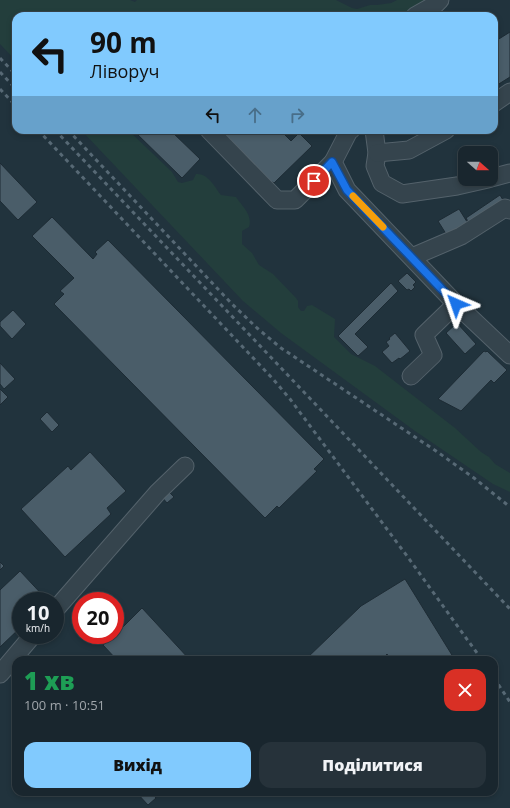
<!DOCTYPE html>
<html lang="uk">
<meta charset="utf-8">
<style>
:root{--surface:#19262e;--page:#26323a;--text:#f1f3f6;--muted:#9fa5aa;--line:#37434a;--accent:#81cafe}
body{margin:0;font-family:"Open Sans",sans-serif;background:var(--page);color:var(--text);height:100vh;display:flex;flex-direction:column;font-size:15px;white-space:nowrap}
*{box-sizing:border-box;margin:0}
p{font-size:13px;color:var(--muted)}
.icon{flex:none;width:22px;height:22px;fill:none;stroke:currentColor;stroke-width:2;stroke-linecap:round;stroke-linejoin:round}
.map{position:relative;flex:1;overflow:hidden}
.drawer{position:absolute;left:12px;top:656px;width:486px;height:140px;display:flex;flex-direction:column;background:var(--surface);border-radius:12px;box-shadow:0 2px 6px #0003,0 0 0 1px var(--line)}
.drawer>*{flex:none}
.hud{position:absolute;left:12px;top:12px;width:486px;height:122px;border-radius:12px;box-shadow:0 2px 6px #0003,0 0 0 1px var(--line);background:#81cafe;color:#111;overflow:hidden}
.needle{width:26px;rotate:111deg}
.fabs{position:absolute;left:458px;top:146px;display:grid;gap:8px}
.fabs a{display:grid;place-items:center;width:40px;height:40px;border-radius:8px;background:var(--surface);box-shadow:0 2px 6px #0003,0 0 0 1px var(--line);font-size:20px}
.speed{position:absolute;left:12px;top:592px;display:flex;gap:8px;font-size:20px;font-weight:700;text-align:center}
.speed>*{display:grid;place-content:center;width:52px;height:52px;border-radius:50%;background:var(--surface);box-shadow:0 2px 6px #0003,0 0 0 1px var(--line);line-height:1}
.speed small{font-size:10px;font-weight:400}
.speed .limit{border:6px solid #d22;background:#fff;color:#111}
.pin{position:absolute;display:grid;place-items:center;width:34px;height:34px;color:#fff;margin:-17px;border:2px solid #fff;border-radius:50%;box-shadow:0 1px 4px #0007}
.me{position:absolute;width:44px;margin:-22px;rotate:317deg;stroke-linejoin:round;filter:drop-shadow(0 0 3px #0008)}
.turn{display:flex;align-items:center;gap:14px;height:84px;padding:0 12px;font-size:18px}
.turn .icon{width:52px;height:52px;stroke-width:2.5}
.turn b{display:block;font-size:28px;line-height:34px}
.lanes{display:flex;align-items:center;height:38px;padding:0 12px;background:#0003;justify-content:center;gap:20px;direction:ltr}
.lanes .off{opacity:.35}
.round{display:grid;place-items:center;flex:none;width:42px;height:42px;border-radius:12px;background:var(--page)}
.head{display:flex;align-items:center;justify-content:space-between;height:68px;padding:0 12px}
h1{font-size:24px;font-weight:800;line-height:30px;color:#1e9e55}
.action{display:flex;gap:8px;margin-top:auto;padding:8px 12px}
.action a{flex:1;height:46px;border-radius:12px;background:var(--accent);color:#111;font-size:16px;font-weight:800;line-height:46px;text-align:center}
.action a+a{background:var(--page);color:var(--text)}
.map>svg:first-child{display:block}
</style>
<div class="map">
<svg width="510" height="808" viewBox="0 0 510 808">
<rect width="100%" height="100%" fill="#21333d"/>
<g fill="#233e3c">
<path d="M 0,0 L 130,0 L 135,2 L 137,0 L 336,0 L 352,8 L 357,9 L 370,5 L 377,5 L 391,3 L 397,0 L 434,0 L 426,7 L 403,16 L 16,16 L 16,61 L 0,44 Z"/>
<path d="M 81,130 L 128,130 L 172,172 L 178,182 L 182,183 L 193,180 L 196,174 C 208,173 214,186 221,195 L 236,197 C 242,206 253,215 249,227 L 242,231 L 242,244 L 252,253 L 259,265 L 273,274 L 296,298 L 298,301 L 298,307 L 301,311 L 304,311 L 307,306 L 312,305 L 335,319 L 334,337 L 351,354 L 375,366 L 455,428 L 481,452 L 489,457 L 495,464 L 510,473 L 510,492 L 493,484 L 415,431 L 281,333 L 243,301 Z"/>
</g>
<g fill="#4a5d69" stroke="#1d2b34">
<path d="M 510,32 L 510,77 L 494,87 L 494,42 Z"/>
<path d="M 133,130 L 170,130 L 200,159 L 182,178 Z"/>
<path d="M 220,130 L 280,130 L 291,141 L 299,133 L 312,146 L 274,183 L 272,182 L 271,183 Z"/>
<path d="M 492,149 L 499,167 L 491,170 L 491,153 L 483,153 Z"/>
<path d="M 0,163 L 37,202 L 18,220 L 0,201 Z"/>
<path d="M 500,195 L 503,200 L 469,223 L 466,218 Z"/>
<path d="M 459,209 L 469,225 L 448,237 L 438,221 Z"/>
<path d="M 52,217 L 93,259 L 97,254 L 95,252 L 108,240 L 324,459 L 314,469 L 317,471 L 279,508 L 277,506 L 265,518 L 54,304 L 64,294 L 60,291 L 74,278 L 32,236 Z"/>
<path d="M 407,273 L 416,282 L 413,285 L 415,287 L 411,291 L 409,289 L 407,290 L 398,281 Z"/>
<path d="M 391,283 L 398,291 L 355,334 L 368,347 L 358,356 L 338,336 Z"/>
<path d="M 13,310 L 26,324 L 12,339 L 0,326 L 0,322 Z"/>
<path d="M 457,323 L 476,344 L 465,354 L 446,333 Z"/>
<path d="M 395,333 L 410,351 L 404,356 L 400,359 L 399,358 L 392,363 L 382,352 L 389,346 L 386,342 L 390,339 L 389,338 Z"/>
<path d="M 484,351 L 486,352 L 487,351 L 507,370 L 494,383 L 491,380 L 461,411 L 438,399 Z"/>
<path d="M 0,363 L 15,379 L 4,389 L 0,384 Z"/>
<path d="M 0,389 L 8,397 L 0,405 Z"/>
<path d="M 47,412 L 59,425 L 52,432 L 40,419 Z"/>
<path d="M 90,452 L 126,491 L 107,508 L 111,514 L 65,557 L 21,509 L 68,466 L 71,470 Z"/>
<path d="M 167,490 L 174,497 L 167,503 L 161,496 Z"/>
<path d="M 0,562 L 4,566 L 0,570 Z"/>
<path d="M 20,571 L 48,601 L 21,601 L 21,627 L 0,647 L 0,590 Z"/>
<path d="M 405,579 L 455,660 L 391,660 L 387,654 L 381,660 L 305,660 L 361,606 Z"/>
<path d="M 142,608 L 190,660 L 117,660 L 103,645 L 115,635 Z"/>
<path d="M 136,792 L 151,792 L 156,798 L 148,805 Z"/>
</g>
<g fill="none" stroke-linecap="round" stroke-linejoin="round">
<g stroke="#54626b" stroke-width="19">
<g id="minor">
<path d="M 415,16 L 436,4 L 440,0"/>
<path d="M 494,103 L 510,92"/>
<path d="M 209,130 L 277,200 L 295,200 L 333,162"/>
<path d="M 351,130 L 349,131 L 333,162 L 347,190 L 456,304 L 510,355"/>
<path d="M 374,130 L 377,153 L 375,166 L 382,183 L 402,194 L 457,186 L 488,179"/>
<path d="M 377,153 L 409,150 L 446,130"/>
<path d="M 491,178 L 510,173"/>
<path d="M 412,257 L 461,236 L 505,208 L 510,210"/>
<path d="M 411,376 L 433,355 L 424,335 L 456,304"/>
<path d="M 55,610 L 158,492 L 185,466"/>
<path d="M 0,674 L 33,635"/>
</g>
</g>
<use href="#minor" stroke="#35444d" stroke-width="17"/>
<g stroke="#576975" stroke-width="3" stroke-dasharray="4 4" stroke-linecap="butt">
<path d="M 0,58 L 16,75"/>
<path d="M 0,72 L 16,89"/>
<path d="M 0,89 L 16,106"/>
<path d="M 38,130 L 273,379 L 290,399 L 407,556 L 482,660"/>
<path d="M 55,130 L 510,609"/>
<path d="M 68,130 L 232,304 L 257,328 L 281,348 L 436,451 L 474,478 L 510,507"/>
<path d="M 494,678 L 510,702"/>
</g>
</g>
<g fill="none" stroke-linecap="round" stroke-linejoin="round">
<g stroke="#114b97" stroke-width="10">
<path id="route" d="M 314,181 L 332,162 L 347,190 L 456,304"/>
</g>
<use href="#route" stroke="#1a73e8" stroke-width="7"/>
<path stroke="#f59e0b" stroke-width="7" d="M 353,196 L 383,227"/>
</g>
</svg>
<div class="fabs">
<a><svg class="needle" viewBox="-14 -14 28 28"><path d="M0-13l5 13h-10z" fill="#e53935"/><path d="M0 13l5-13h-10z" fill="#9fa5aa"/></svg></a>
</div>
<div class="speed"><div>10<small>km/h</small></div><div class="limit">20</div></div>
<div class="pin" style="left:314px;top:181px;background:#d93025"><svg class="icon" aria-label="arrive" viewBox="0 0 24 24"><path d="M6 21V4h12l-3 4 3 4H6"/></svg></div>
<svg class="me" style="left:456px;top:304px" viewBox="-20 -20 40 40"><path d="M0-17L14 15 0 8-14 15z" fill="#1a73e8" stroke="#fff" stroke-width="4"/></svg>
<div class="hud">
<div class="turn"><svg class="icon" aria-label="left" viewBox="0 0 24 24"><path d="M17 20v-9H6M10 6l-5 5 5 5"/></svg><div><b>90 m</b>Ліворуч</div></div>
<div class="lanes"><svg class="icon" aria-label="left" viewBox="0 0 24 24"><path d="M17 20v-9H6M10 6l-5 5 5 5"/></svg><svg class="icon off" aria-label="ahead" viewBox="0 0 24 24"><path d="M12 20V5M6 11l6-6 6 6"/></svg><svg class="icon off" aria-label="right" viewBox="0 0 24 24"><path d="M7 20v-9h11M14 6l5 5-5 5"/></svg></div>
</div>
<section class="drawer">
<div class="head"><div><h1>1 хв</h1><p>100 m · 10:51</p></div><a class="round" style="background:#d93025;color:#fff"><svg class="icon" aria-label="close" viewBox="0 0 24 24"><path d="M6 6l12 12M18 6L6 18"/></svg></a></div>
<div class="action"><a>Вихід</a><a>Поділитися</a></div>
</section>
</div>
